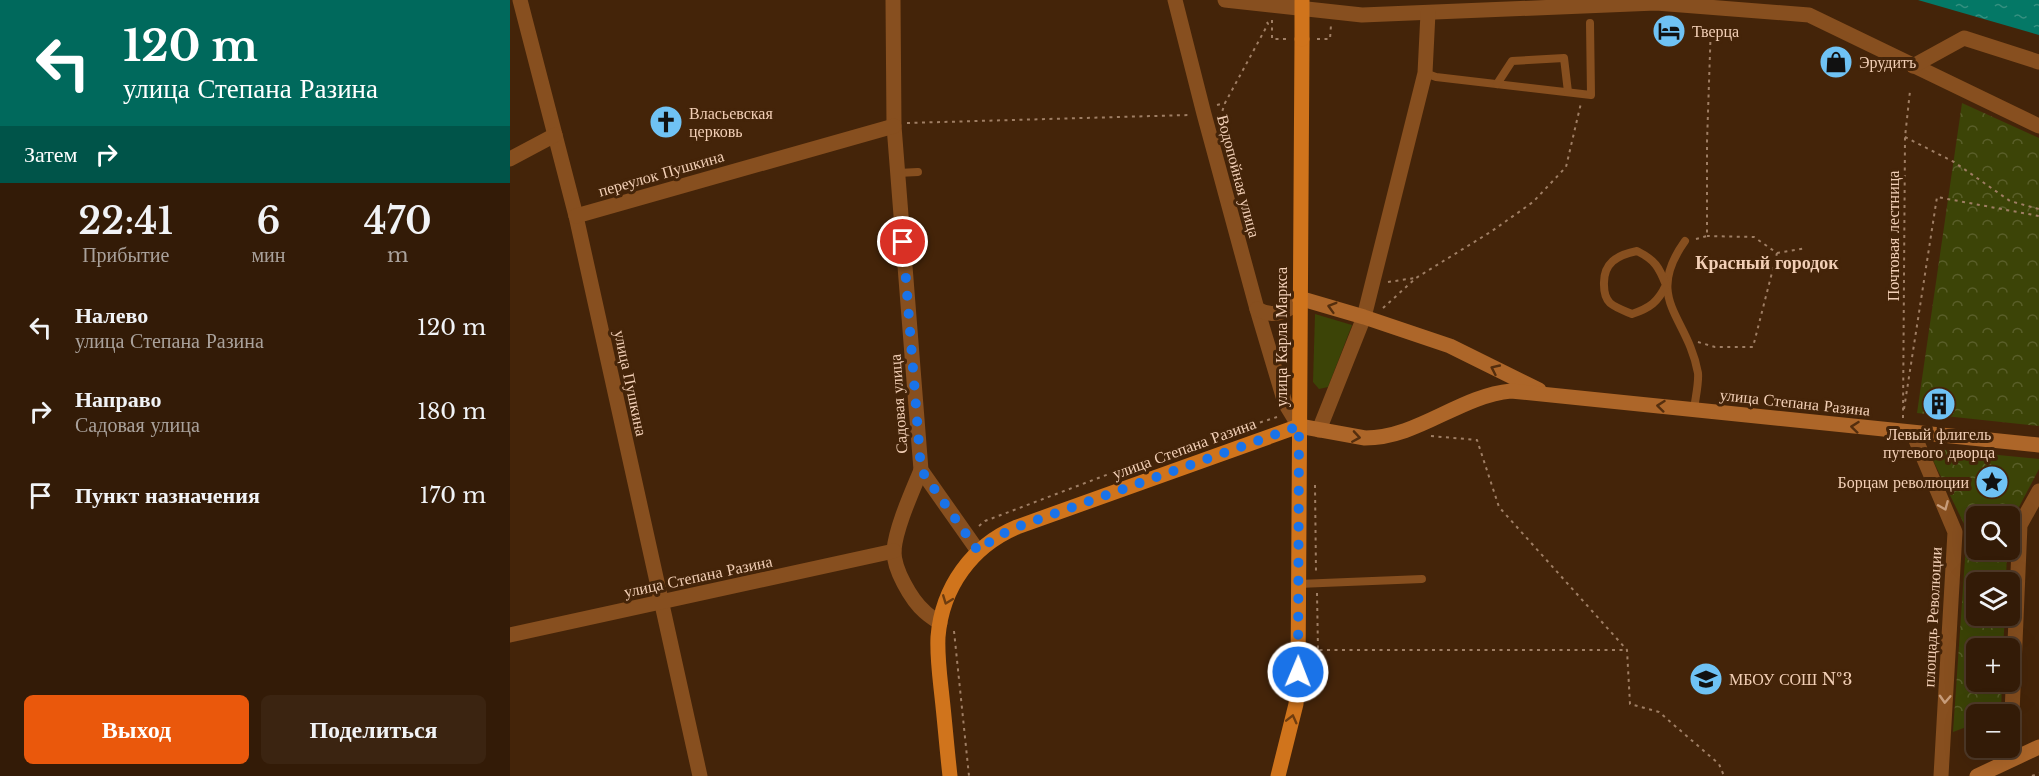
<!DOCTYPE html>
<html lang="ru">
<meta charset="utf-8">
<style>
:root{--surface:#331b07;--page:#3b2411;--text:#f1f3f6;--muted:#a9a19b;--line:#4e3928;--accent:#ea580c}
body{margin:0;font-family:"Libre Baskerville",serif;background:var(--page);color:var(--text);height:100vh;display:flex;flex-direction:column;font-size:22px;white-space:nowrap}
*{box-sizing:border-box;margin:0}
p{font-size:20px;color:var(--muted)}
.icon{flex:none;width:33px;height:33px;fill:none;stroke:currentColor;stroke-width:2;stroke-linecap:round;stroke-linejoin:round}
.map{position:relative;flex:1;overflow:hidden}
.drawer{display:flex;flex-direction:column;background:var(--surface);width:510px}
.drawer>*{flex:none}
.banner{background:#00695c;color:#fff;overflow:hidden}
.controls{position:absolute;left:1456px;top:506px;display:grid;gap:12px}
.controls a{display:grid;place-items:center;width:54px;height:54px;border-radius:9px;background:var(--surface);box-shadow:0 6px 24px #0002,0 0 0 2px var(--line);font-size:30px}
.pin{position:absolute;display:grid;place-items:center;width:51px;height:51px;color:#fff;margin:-26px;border:3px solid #fff;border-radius:50%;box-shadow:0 2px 6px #0007}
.me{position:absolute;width:66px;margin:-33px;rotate:1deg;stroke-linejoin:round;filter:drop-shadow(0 0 4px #0008)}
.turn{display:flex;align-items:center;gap:21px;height:126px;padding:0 24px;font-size:27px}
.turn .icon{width:78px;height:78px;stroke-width:2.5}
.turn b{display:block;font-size:42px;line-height:51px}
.then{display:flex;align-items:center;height:57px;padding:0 24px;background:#0003;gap:12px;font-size:22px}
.eta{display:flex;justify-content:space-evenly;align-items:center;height:102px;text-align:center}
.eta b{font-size:36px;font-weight:600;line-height:42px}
.action{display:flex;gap:12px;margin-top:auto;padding:12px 24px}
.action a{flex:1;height:69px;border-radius:9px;background:var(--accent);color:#fff;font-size:24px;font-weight:600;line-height:69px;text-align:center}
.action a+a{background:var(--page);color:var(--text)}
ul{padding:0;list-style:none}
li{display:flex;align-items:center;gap:18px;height:84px;padding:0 24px}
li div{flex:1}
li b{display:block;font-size:22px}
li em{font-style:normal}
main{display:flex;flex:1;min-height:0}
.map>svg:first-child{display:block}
</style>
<main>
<section class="drawer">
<div class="banner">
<div class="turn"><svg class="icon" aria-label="left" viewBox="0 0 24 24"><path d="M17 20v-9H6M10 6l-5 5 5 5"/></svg><div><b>120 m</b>улица Степана Разина</div></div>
<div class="then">Затем<svg class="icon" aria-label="right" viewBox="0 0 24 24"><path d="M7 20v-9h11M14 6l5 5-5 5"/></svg></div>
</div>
<div class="eta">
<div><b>22:41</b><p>Прибытие</p></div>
<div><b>6</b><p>мин</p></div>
<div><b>470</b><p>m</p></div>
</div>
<ul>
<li><svg class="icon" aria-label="left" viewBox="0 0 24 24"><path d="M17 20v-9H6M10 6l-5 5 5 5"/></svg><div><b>Налево</b><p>улица Степана Разина</p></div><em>120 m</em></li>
<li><svg class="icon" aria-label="right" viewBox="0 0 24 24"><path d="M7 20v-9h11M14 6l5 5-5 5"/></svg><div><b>Направо</b><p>Садовая улица</p></div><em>180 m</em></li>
<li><svg class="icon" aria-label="arrive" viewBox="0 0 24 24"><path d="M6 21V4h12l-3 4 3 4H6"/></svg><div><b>Пункт назначения</b></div><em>170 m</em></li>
</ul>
<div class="action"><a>Выход</a><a>Поделиться</a></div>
</section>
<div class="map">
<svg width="1529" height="776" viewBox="0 0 1529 776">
<defs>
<pattern id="park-crowns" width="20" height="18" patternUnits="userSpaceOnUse" patternTransform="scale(1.5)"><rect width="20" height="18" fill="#3c4407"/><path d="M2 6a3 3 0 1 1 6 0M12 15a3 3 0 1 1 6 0" fill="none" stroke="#595e29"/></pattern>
<pattern id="water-ripples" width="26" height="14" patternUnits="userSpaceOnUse" patternTransform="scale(1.5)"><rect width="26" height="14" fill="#047866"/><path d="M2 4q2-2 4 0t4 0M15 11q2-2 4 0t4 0" fill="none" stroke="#359080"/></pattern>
</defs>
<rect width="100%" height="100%" fill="#442409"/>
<path fill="#3c4407" d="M 805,314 L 842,325 L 818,387 L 809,389 L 803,382 Z"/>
<g fill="url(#park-crowns)">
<path d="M 1452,103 L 1529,138 L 1529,426 L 1407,413 Z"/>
<path d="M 1417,448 L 1529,459 L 1529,469 L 1500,524 L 1500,516 L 1467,516 L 1467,549 L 1497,549 L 1496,582 L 1467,582 L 1467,615 L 1495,615 L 1493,648 L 1467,648 L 1467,681 L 1492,681 L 1491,713 L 1467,714 L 1467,723 L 1443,732 L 1457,530 Z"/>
</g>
<path fill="url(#water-ripples)" d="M 1408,0 L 1529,0 L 1529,35 Z"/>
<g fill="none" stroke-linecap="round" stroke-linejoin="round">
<g stroke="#9f7e64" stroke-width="2" stroke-dasharray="3 4.5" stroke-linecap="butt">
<path d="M 762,20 L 762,39 L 778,39"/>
<path d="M 807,39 L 820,39 L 821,25"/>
<path d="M 707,105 L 715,103 L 758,24 L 755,18"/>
<path d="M 710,118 L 715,103"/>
<path d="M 397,123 L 679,115"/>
<path d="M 1395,137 L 1444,162 L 1500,201 L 1529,209"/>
<path d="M 1186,239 L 1197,236 L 1197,142 L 1201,23"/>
<path d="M 1267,253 L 1296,248"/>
<path d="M 878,282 L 905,278"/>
<path d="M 873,308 L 906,278 L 982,231 L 1023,202 L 1056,167 L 1071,103"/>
<path d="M 1188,342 L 1205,347 L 1243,347 L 1267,253 L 1244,237 L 1197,236"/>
<path d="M 1394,409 L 1427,197 L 1529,216"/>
<path d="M 1393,418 L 1395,137 L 1400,91"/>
<path d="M 921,436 L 967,440 L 989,507 L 1117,650 L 1120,704 L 1149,712 L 1209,764 L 1214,776"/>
<path d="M 805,485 L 806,573"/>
<path d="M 469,526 L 475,521 L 649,455 L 767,417"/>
<path d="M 807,593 L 808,650"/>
<path d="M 444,631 L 459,776"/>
<path d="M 802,650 L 1117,650"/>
<path d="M 1522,776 L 1529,773"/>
</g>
<g stroke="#874f1f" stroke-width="8">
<path d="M 915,73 L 926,77 L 1081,95 L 1080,23"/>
<path d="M 987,84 L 1002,61 L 1054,58 L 1058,92"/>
<path d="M 388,173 L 408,172"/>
<path d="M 1175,241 C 1133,300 1178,316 1188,373 C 1189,384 1185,399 1184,410"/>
<path d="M 1127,251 C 1145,260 1149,267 1156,285 C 1148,302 1140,308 1122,314 C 1115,311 1106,308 1100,303 C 1095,298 1094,292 1094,285 C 1093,263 1107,255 1127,251 Z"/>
<path d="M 788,584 L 912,579"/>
</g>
<g stroke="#874f1f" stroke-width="15">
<path d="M 10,0 L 66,216 L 190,776"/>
<path d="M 383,0 L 384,126 L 411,470 L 468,551"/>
<path d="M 665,0 L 694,114 L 747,309 L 775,403 L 789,426"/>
<path d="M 715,0 L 852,15 L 1146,3 L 1299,15 L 1529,126"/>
<path d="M 1403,66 L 1454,38 L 1529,62"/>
<path d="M 0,159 L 45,135"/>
<path d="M 66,216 L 384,126"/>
<path d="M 747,309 C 763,318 779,313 789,298"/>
<path d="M 809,430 L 854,317 L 915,73 L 918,13"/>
<path d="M 1403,433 L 1445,532 L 1431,776"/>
<path d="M 411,470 C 402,492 386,527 384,550 C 383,568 401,600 415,612 C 419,616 425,619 430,623"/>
<path d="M 0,635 L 384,551"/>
<path d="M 1500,760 L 1510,525 L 1529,491"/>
</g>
<g stroke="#ad6629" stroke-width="15">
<path d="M 789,298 L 854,317 L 940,346 L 1029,390"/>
<path d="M 789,426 L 855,438 C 908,438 949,396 1001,391 L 1529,445"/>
<path d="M 1467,776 L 1529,747"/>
</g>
<g stroke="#d0741c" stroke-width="15">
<path d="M 440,776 C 437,750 435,724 432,697 C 430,678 427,657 428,637 C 432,587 462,546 507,527 L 789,426"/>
<path d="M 768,776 L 786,704 L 788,680 L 792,39"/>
</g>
<path stroke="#d0741c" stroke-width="15" d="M 792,39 L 792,0"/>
</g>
<defs><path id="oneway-chevron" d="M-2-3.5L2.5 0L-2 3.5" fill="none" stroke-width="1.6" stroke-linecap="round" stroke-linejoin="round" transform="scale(1.5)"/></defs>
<g stroke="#542e0e">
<use href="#oneway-chevron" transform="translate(822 307) rotate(-164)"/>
<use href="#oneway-chevron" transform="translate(985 369) rotate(-155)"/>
<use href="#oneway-chevron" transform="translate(1151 406) rotate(-174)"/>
<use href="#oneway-chevron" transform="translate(1345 427) rotate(-174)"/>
<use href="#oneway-chevron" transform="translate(846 437) rotate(9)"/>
</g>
<g stroke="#c79c7a">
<use href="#oneway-chevron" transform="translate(1434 506) rotate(67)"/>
<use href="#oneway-chevron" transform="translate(1435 699) rotate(93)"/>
</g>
<g stroke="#6e3c0f">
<use href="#oneway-chevron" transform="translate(437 600) rotate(111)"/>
<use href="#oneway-chevron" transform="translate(782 719) rotate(-76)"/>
</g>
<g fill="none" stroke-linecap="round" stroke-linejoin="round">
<path stroke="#1a73e8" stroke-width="10" stroke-dasharray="0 18" d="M 393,242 L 411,470 L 468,551 L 486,537 L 507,527 L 789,426 L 788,672"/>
</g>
<defs>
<g id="hotel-disc" transform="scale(1.725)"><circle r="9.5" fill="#6fc2f4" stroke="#442409"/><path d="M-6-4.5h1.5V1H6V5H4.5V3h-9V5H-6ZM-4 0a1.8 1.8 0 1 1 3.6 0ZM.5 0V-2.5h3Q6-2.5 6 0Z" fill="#111"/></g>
<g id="shop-disc" transform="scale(1.725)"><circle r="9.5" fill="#6fc2f4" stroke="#442409"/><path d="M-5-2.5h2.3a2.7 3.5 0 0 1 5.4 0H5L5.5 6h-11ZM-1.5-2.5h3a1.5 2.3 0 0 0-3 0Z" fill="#111"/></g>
<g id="church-disc" transform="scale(1.725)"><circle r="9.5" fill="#6fc2f4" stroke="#442409"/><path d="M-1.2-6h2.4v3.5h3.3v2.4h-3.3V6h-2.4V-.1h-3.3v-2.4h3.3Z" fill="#111"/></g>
<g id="building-disc" transform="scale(1.725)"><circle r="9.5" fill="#6fc2f4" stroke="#442409"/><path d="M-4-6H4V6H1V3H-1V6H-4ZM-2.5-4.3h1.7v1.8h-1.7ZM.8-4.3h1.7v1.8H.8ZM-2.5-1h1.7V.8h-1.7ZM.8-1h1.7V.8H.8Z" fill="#111"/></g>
<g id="sight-disc" transform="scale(1.725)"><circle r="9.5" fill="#6fc2f4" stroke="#442409"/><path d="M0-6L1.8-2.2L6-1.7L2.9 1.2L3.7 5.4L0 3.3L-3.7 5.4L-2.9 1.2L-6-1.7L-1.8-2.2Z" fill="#111"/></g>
<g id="school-disc" transform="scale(1.725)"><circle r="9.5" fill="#6fc2f4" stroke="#442409"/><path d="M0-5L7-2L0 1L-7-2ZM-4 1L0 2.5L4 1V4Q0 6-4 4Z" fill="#111"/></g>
</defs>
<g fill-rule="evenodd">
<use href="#hotel-disc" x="1159" y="31"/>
<use href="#shop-disc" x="1326" y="62"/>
<use href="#church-disc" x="156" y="122"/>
<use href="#building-disc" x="1429" y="404"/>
<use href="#sight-disc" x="1482" y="482"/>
<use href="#school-disc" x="1196" y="679"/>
</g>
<g text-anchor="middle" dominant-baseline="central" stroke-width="6" stroke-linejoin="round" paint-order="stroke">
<g font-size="16" fill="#f2cfb6" stroke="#442409" text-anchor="start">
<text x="1182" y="31">Тверца</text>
<text x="1349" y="62">Эрудитъ</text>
<text x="179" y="113">Власьевская<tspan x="179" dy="18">церковь</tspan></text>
<text x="1429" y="434" text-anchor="middle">Левый флигель<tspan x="1429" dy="18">путевого дворца</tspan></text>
<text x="1459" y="482" text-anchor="end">Борцам революции</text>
<text x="1219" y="679">МБОУ СОШ №3</text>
</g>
<g font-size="16" fill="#f2cfb6" stroke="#442409">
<text transform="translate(151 173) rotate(-16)">переулок Пушкина</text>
<text transform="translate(729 176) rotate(75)">Водопойная улица</text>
<text transform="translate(1383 236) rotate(-90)">Почтовая лестница</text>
<text transform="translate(771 337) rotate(-90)">улица Карла Маркса</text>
<text transform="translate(121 383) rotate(78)">улица Пушкина</text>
<text transform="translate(1285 402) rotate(6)">улица Степана Разина</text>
<text transform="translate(388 404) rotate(-94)">Садовая улица</text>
<text transform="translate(674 448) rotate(-20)">улица Степана Разина</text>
<text transform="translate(188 576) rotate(-12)">улица Степана Разина</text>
<text transform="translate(1422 617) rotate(-87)">площадь Революции</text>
</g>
<g font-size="18" font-weight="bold" fill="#f2cfb6" stroke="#442409">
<text x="1257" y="263">Красный городок</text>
</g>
</g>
</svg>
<div class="controls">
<a><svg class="icon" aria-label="search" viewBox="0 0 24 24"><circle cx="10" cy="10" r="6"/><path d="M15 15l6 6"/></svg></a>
<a><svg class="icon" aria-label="layers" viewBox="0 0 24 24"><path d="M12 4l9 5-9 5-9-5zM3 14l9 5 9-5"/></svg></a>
<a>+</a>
<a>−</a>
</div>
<div class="pin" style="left:393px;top:242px;background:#d93025"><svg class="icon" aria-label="arrive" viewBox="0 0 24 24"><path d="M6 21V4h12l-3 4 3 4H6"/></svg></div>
<svg class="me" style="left:788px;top:672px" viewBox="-20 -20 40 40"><circle r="17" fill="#1a73e8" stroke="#fff" stroke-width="3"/><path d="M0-11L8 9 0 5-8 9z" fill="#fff"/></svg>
</div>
</main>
